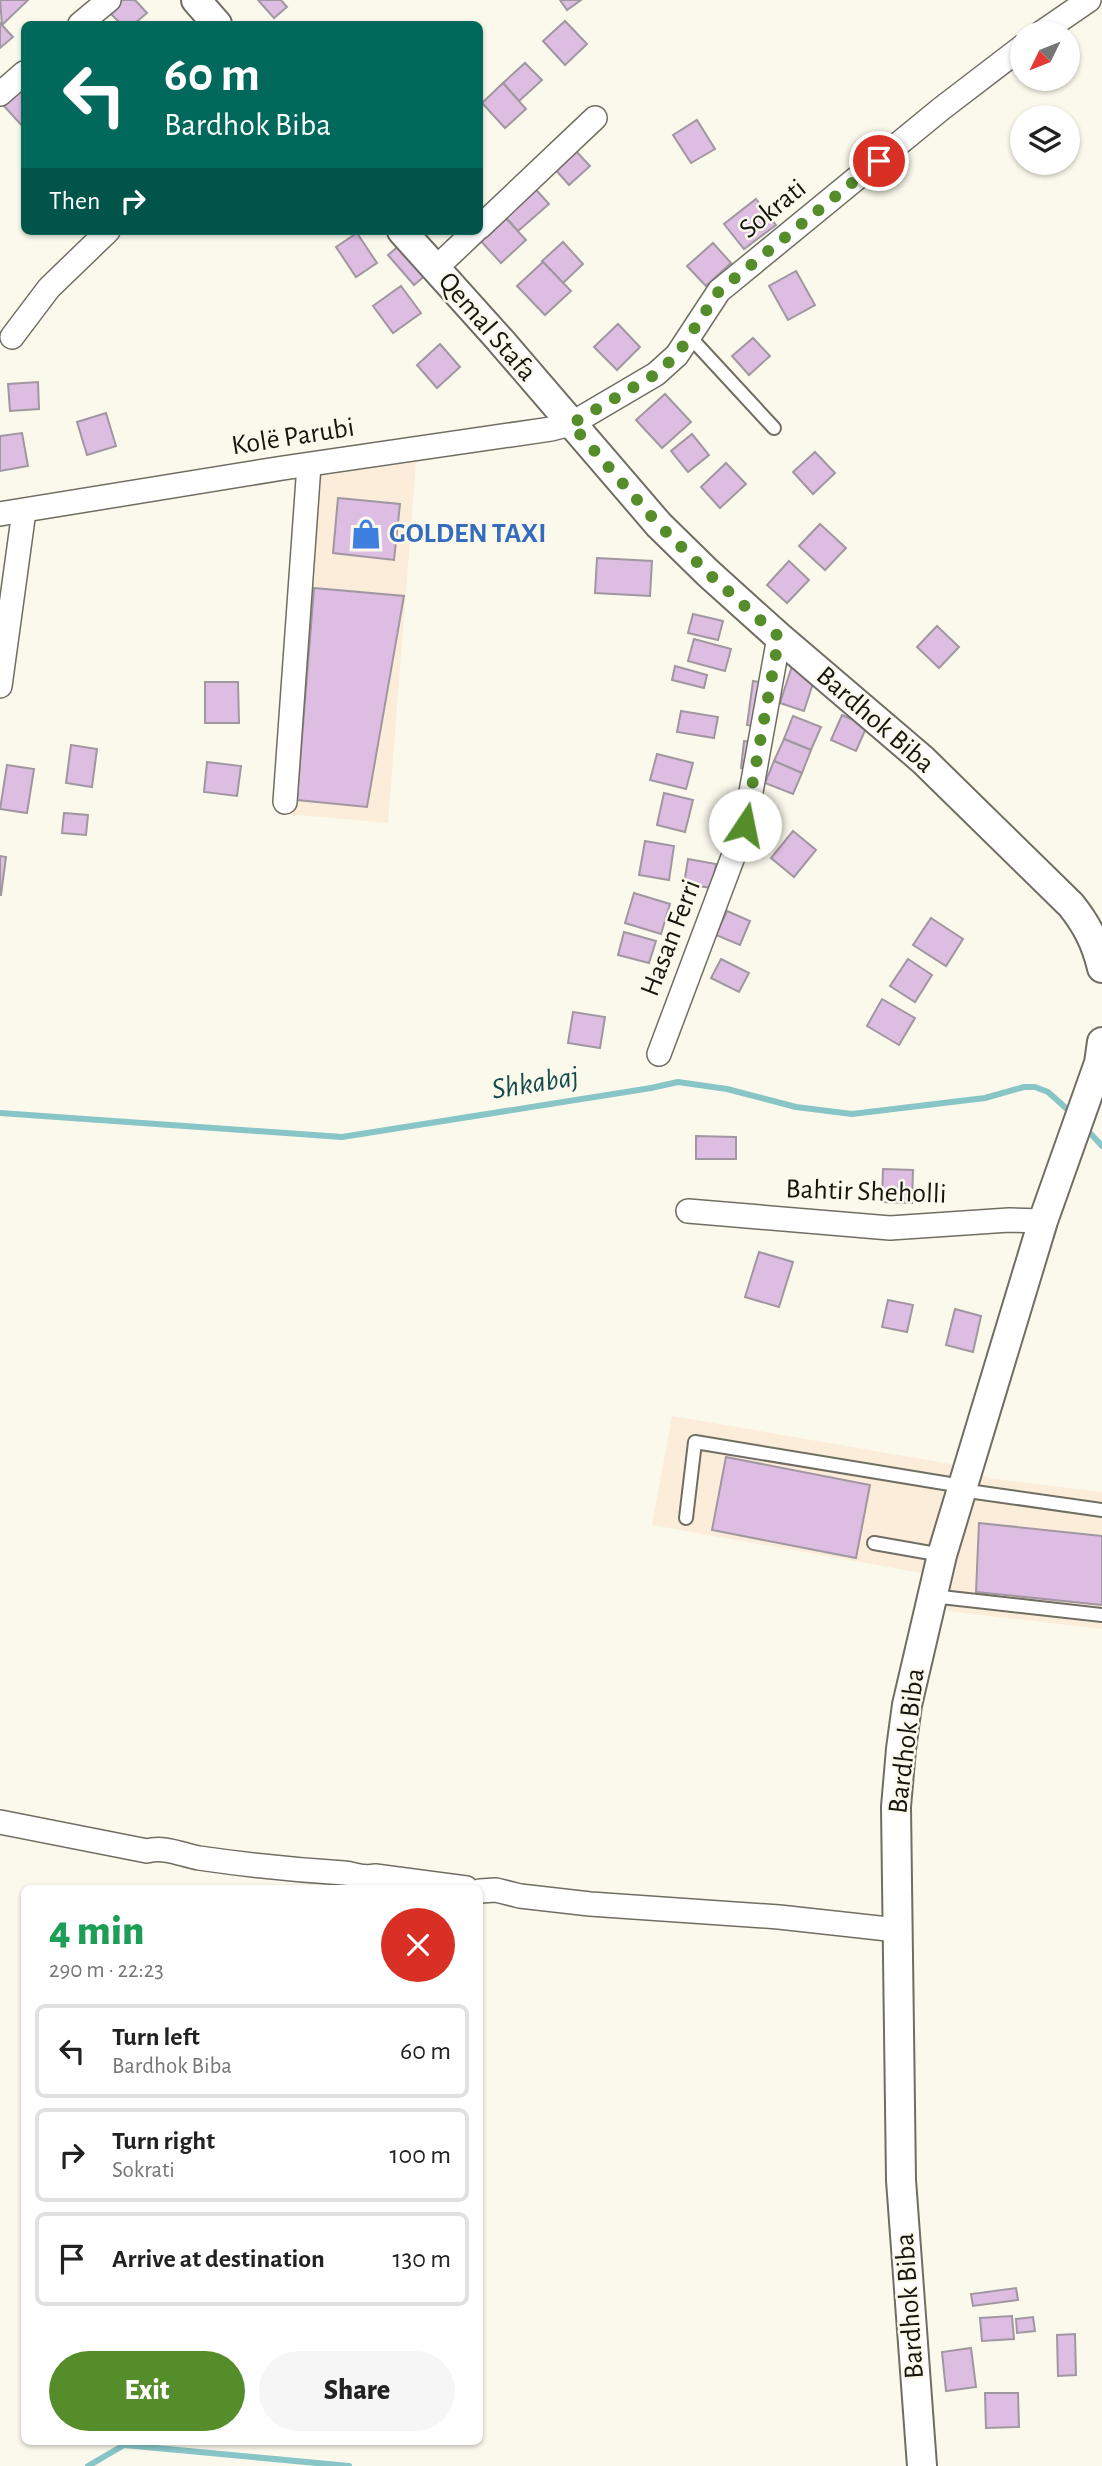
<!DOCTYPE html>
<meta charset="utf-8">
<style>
:root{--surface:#fff;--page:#f6f6f6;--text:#222;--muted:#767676;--line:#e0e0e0;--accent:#548d2a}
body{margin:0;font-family:"Alegreya Sans",sans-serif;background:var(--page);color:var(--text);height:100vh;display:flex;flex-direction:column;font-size:26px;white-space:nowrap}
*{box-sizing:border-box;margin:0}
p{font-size:23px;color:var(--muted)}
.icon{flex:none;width:38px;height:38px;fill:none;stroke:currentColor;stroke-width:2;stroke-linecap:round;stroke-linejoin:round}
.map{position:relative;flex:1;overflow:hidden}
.side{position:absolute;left:21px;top:1885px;width:462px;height:560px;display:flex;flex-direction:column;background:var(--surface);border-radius:10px;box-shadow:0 2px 5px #0004}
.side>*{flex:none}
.guide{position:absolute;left:21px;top:21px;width:462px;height:214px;border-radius:10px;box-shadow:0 2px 5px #0004;background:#00695c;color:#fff;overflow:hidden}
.needle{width:46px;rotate:227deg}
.controls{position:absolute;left:1010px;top:21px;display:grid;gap:14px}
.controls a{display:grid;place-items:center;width:70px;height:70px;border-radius:50%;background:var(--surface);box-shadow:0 2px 5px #0004;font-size:35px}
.pin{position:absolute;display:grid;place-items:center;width:60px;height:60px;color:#fff;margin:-30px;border:4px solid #fff;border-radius:50%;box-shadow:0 2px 7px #0007}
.me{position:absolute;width:77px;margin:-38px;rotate:11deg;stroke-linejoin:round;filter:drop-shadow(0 0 5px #0008)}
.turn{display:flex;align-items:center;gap:24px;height:147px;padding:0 28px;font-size:32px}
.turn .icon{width:91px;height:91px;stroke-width:2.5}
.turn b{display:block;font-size:49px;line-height:60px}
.then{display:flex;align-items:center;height:66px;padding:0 28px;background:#0003;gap:14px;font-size:26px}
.round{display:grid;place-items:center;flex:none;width:74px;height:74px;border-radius:37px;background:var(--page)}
.headline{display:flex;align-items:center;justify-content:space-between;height:119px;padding:0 28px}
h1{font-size:42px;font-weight:800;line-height:52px;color:#1e9e55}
.primary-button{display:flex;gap:14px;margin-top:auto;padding:14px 28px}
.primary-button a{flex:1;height:80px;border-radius:42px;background:var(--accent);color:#fff;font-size:28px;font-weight:800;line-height:80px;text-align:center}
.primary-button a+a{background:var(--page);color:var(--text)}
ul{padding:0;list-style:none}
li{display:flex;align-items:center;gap:21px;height:94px;margin:0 14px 10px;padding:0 14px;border:4px solid var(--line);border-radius:10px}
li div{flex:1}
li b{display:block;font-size:26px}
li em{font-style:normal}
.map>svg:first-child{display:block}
</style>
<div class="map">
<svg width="1102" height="2466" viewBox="0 0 1102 2466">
<rect width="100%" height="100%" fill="#fbf9ec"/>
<g fill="#fcecda">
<path d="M 416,462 L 388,823 L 288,814 L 320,476 Z"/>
<path d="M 672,1416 L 956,1465 L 988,1478 L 1102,1492 L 1102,1629 L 948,1611 L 927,1574 L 652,1525 Z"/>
</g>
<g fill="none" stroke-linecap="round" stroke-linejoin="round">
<g stroke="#88c5c6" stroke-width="6">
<path d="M 0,1113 L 342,1137 L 651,1088 L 678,1082 L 727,1089 L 796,1107 L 852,1114 L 985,1098 L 1024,1087 L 1035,1087 L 1048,1092 L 1067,1109"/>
<path d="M 1091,1134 L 1102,1146"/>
<path d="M 88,2466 L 124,2445 L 349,2466"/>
</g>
</g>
<g fill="#debde2" stroke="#a097a1" stroke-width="2">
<path d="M 0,0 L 28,0 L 2,25 Z"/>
<path d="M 122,0 L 135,0 L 147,13 L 134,24 L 121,24 L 109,12 Z"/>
<path d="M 258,0 L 281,0 L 287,7 L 274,18 Z"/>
<path d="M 560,0 L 581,0 L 567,10 Z"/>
<path d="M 565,21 L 587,44 L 565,65 L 543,41 Z"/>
<path d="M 0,23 L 13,37 L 0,48 Z"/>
<path d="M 525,63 L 542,80 L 519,101 L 503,83 Z"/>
<path d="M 503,83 L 526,109 L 505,128 L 482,103 Z"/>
<path d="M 24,87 L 24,128 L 4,106 Z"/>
<path d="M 697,120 L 715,149 L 691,163 L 673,135 Z"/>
<path d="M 574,149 L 590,166 L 569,185 L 554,168 Z"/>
<path d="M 529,182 L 549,204 L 518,231 L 498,209 Z"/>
<path d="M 756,199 L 776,225 L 744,249 L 724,224 Z"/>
<path d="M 503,215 L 526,240 L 501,263 L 478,238 Z"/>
<path d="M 357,233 L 377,263 L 356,277 L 336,247 Z"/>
<path d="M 563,242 L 583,264 L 563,283 L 542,261 Z"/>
<path d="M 402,243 L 428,273 L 414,285 L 388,255 Z"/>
<path d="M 713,243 L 731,263 L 706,286 L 687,266 Z"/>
<path d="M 543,262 L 571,291 L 545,315 L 517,286 Z"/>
<path d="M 796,271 L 815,305 L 788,320 L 769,286 Z"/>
<path d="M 401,286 L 421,313 L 393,333 L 373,306 Z"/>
<path d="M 618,324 L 640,347 L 617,370 L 594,347 Z"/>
<path d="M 753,338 L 770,356 L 749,375 L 732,356 Z"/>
<path d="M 440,344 L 460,367 L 437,388 L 417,365 Z"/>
<path d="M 38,382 L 39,409 L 10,411 L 8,384 Z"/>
<path d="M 665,394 L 691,422 L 662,448 L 636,420 Z"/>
<path d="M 106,413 L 116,446 L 87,455 L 77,422 Z"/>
<path d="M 22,433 L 28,466 L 0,471 L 0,436 Z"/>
<path d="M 692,434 L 709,455 L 688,472 L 671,451 Z"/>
<path d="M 815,452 L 835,473 L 813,494 L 793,472 Z"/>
<path d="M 726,463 L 746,484 L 720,508 L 701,487 Z"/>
<path d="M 338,498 L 400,504 L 394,560 L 333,553 Z"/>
<path d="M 820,524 L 846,548 L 825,570 L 799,546 Z"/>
<path d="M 597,558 L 652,561 L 650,596 L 595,593 Z"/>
<path d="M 789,561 L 809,580 L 787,603 L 767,585 Z"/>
<path d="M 314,588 L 404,596 L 367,807 L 297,800 Z"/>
<path d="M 693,614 L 723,621 L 718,640 L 688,633 Z"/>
<path d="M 937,626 L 959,647 L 939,668 L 917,647 Z"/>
<path d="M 694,639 L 731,649 L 725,671 L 688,661 Z"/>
<path d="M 675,666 L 707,675 L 704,688 L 672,680 Z"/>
<path d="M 792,666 L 816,674 L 804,711 L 780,703 Z"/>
<path d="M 753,681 L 765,683 L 758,727 L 747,725 Z"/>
<path d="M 205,682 L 238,682 L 239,723 L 205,723 Z"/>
<path d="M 681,711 L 718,717 L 714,738 L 677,732 Z"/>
<path d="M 842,715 L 867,726 L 856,751 L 831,740 Z"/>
<path d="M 793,716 L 821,727 L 811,750 L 784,739 Z"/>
<path d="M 784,739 L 811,750 L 802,773 L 774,761 Z"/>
<path d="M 744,741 L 753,742 L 750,769 L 741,768 Z"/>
<path d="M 71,745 L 97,749 L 92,787 L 66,783 Z"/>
<path d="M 657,754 L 693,763 L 686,789 L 650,780 Z"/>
<path d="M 774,761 L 802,773 L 793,794 L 765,783 Z"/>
<path d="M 207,762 L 241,766 L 237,796 L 204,792 Z"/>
<path d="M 7,765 L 34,769 L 27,813 L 0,809 Z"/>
<path d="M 664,793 L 693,800 L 685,832 L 657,825 Z"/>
<path d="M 64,813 L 88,815 L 86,835 L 62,833 Z"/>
<path d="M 793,831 L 816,850 L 794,877 L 771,858 Z"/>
<path d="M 645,841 L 674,846 L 669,880 L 639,875 Z"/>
<path d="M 0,856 L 6,857 L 1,895 L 0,895 Z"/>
<path d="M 688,859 L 716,864 L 712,888 L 684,884 Z"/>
<path d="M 634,893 L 670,904 L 661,934 L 625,923 Z"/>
<path d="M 727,911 L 750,921 L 740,945 L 716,935 Z"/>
<path d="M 931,918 L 963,939 L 946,966 L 913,945 Z"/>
<path d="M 624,932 L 656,941 L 649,963 L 618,955 Z"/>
<path d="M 721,959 L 749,973 L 739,992 L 711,978 Z"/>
<path d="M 908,959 L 932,975 L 915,1002 L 890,986 Z"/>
<path d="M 882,999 L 915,1018 L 899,1045 L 867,1026 Z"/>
<path d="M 573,1012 L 605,1017 L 600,1048 L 568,1043 Z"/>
<path d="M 696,1136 L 736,1137 L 736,1159 L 696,1159 Z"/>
<path d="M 883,1169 L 913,1170 L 912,1203 L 882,1202 Z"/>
<path d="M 759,1252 L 793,1262 L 779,1307 L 745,1297 Z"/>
<path d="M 888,1300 L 913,1305 L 907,1332 L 882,1327 Z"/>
<path d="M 955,1309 L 981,1316 L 973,1352 L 946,1345 Z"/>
<path d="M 726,1457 L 870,1485 L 856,1558 L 712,1530 Z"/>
<path d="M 979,1523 L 1102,1536 L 1102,1605 L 976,1592 Z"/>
<path d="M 1016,2288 L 1018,2300 L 973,2306 L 971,2294 Z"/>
<path d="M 1012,2316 L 1014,2339 L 982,2341 L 980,2318 Z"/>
<path d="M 1033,2317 L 1035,2331 L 1017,2333 L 1016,2319 Z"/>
<path d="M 1075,2334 L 1076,2375 L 1058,2376 L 1057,2335 Z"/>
<path d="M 971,2348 L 976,2387 L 946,2391 L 942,2352 Z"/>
<path d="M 985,2393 L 1018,2393 L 1019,2427 L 986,2428 Z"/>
</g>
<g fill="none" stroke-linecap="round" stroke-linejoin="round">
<g stroke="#706e63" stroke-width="16">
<g id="service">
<path d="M 690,337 L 774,428"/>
<path d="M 686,1518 L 695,1442 L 956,1485 L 975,1492 L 1102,1510"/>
<path d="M 874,1543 L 942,1555"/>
<path d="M 932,1596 L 1102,1615"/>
</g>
</g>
<g stroke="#706e63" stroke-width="26">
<g id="minor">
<path d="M 80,24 L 109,0"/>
<path d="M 1041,33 L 1089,0"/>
<path d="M 0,94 L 24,73"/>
<path d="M 480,227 L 595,118"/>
<path d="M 436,268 L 475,231"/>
<path d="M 12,337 L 49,288 L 108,231"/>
<path d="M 0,514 L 283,468 L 551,429 L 571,424 L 656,374 L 677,355 L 719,291 L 941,109 L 1022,47"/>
<path d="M 0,686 L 24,511"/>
<path d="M 285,802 L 309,465"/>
<path d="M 659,1054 L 745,825 L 779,637"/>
<path d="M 688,1211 L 890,1228 L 1009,1220 L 1043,1221"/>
<path d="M 0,1822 L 147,1851 C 165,1846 182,1855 199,1858 C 247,1865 296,1870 344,1873 C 356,1874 362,1879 375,1876 L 466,1888"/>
<path d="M 480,1891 L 496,1890 L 520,1896 L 590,1904 L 779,1917 L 897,1930"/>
</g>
</g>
<g stroke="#706e63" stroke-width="32">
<g id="tertiary">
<path d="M 196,0 L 217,24"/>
<path d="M 402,231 L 500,340 L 659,525 L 708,573 L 779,637 L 923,760 L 1071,905 C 1087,925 1096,943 1102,968"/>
<path d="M 922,2466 L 901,2180 L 896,1807 L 901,1749 L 907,1705 L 942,1555 L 1043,1221 L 1099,1063 L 1102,1042"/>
</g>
</g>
<use href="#service" stroke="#fff" stroke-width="12"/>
<use href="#minor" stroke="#fff" stroke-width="23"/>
<use href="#tertiary" stroke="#fff" stroke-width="28"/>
</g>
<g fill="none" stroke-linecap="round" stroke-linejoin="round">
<path stroke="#548d2a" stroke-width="12" stroke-dasharray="0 21.6" d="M 745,825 L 779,637 L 708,573 L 659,525 L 571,424 L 656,374 L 677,355 L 719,291 L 879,161"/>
</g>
<defs>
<g id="shop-bare" transform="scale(2.415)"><path d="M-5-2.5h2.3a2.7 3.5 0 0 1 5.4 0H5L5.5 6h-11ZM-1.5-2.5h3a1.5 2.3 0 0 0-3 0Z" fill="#3f7fe0" stroke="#fbf9ec" stroke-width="2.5" paint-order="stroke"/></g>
</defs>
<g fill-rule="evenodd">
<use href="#shop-bare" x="366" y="534"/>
</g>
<g text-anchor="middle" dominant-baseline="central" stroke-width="5" stroke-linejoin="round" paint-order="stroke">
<g font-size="28" fill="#161611" stroke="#fbf9ec">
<text transform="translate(773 209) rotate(-39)">Sokrati</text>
<text transform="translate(487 327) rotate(49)">Qemal Stafa</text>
<text transform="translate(293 437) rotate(-9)">Kolë Parubi</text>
<text transform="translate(875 720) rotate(41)">Bardhok Biba</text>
<text transform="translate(671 938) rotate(-69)">Hasan Ferri</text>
<text transform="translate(866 1192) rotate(2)">Bahtir Sheholli</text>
<text transform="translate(907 1741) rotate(-83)">Bardhok Biba</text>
<text transform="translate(910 2306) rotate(-94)">Bardhok Biba</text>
</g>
<g font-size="28" font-weight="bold" fill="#366cbe" stroke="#fbf9ec" text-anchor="start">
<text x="389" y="534">GOLDEN TAXI</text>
</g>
<g font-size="30" font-style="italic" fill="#144b4c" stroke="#fbf9ec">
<text transform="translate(535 1083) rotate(-9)">Shkabaj</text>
</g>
</g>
</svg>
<div class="controls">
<a><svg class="needle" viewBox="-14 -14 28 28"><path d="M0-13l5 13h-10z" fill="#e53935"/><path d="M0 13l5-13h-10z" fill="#767676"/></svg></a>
<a><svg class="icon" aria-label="layers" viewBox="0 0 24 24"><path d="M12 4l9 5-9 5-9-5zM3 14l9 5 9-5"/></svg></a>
</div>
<div class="pin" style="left:879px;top:161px;background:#d93025"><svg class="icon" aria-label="arrive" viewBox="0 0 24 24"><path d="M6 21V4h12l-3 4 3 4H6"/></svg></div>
<svg class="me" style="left:745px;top:825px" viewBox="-20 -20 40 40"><circle r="19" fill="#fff"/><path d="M0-13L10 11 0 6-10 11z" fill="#548d2a"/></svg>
<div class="guide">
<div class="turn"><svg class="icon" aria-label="left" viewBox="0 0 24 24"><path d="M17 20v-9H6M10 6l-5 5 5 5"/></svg><div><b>60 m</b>Bardhok Biba</div></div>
<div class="then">Then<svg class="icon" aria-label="right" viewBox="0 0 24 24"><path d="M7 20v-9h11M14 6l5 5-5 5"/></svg></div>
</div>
<section class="side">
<div class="headline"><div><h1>4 min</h1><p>290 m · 22:23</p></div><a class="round" style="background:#d93025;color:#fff"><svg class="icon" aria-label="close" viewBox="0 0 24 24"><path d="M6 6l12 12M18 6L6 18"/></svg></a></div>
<ul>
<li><svg class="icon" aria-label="left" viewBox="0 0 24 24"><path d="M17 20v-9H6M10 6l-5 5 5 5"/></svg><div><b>Turn left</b><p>Bardhok Biba</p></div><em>60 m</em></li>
<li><svg class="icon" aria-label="right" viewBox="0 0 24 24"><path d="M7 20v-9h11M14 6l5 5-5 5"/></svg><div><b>Turn right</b><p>Sokrati</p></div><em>100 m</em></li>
<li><svg class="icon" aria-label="arrive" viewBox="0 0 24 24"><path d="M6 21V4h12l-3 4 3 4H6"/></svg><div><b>Arrive at destination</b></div><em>130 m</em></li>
</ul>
<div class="primary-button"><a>Exit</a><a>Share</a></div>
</section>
</div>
